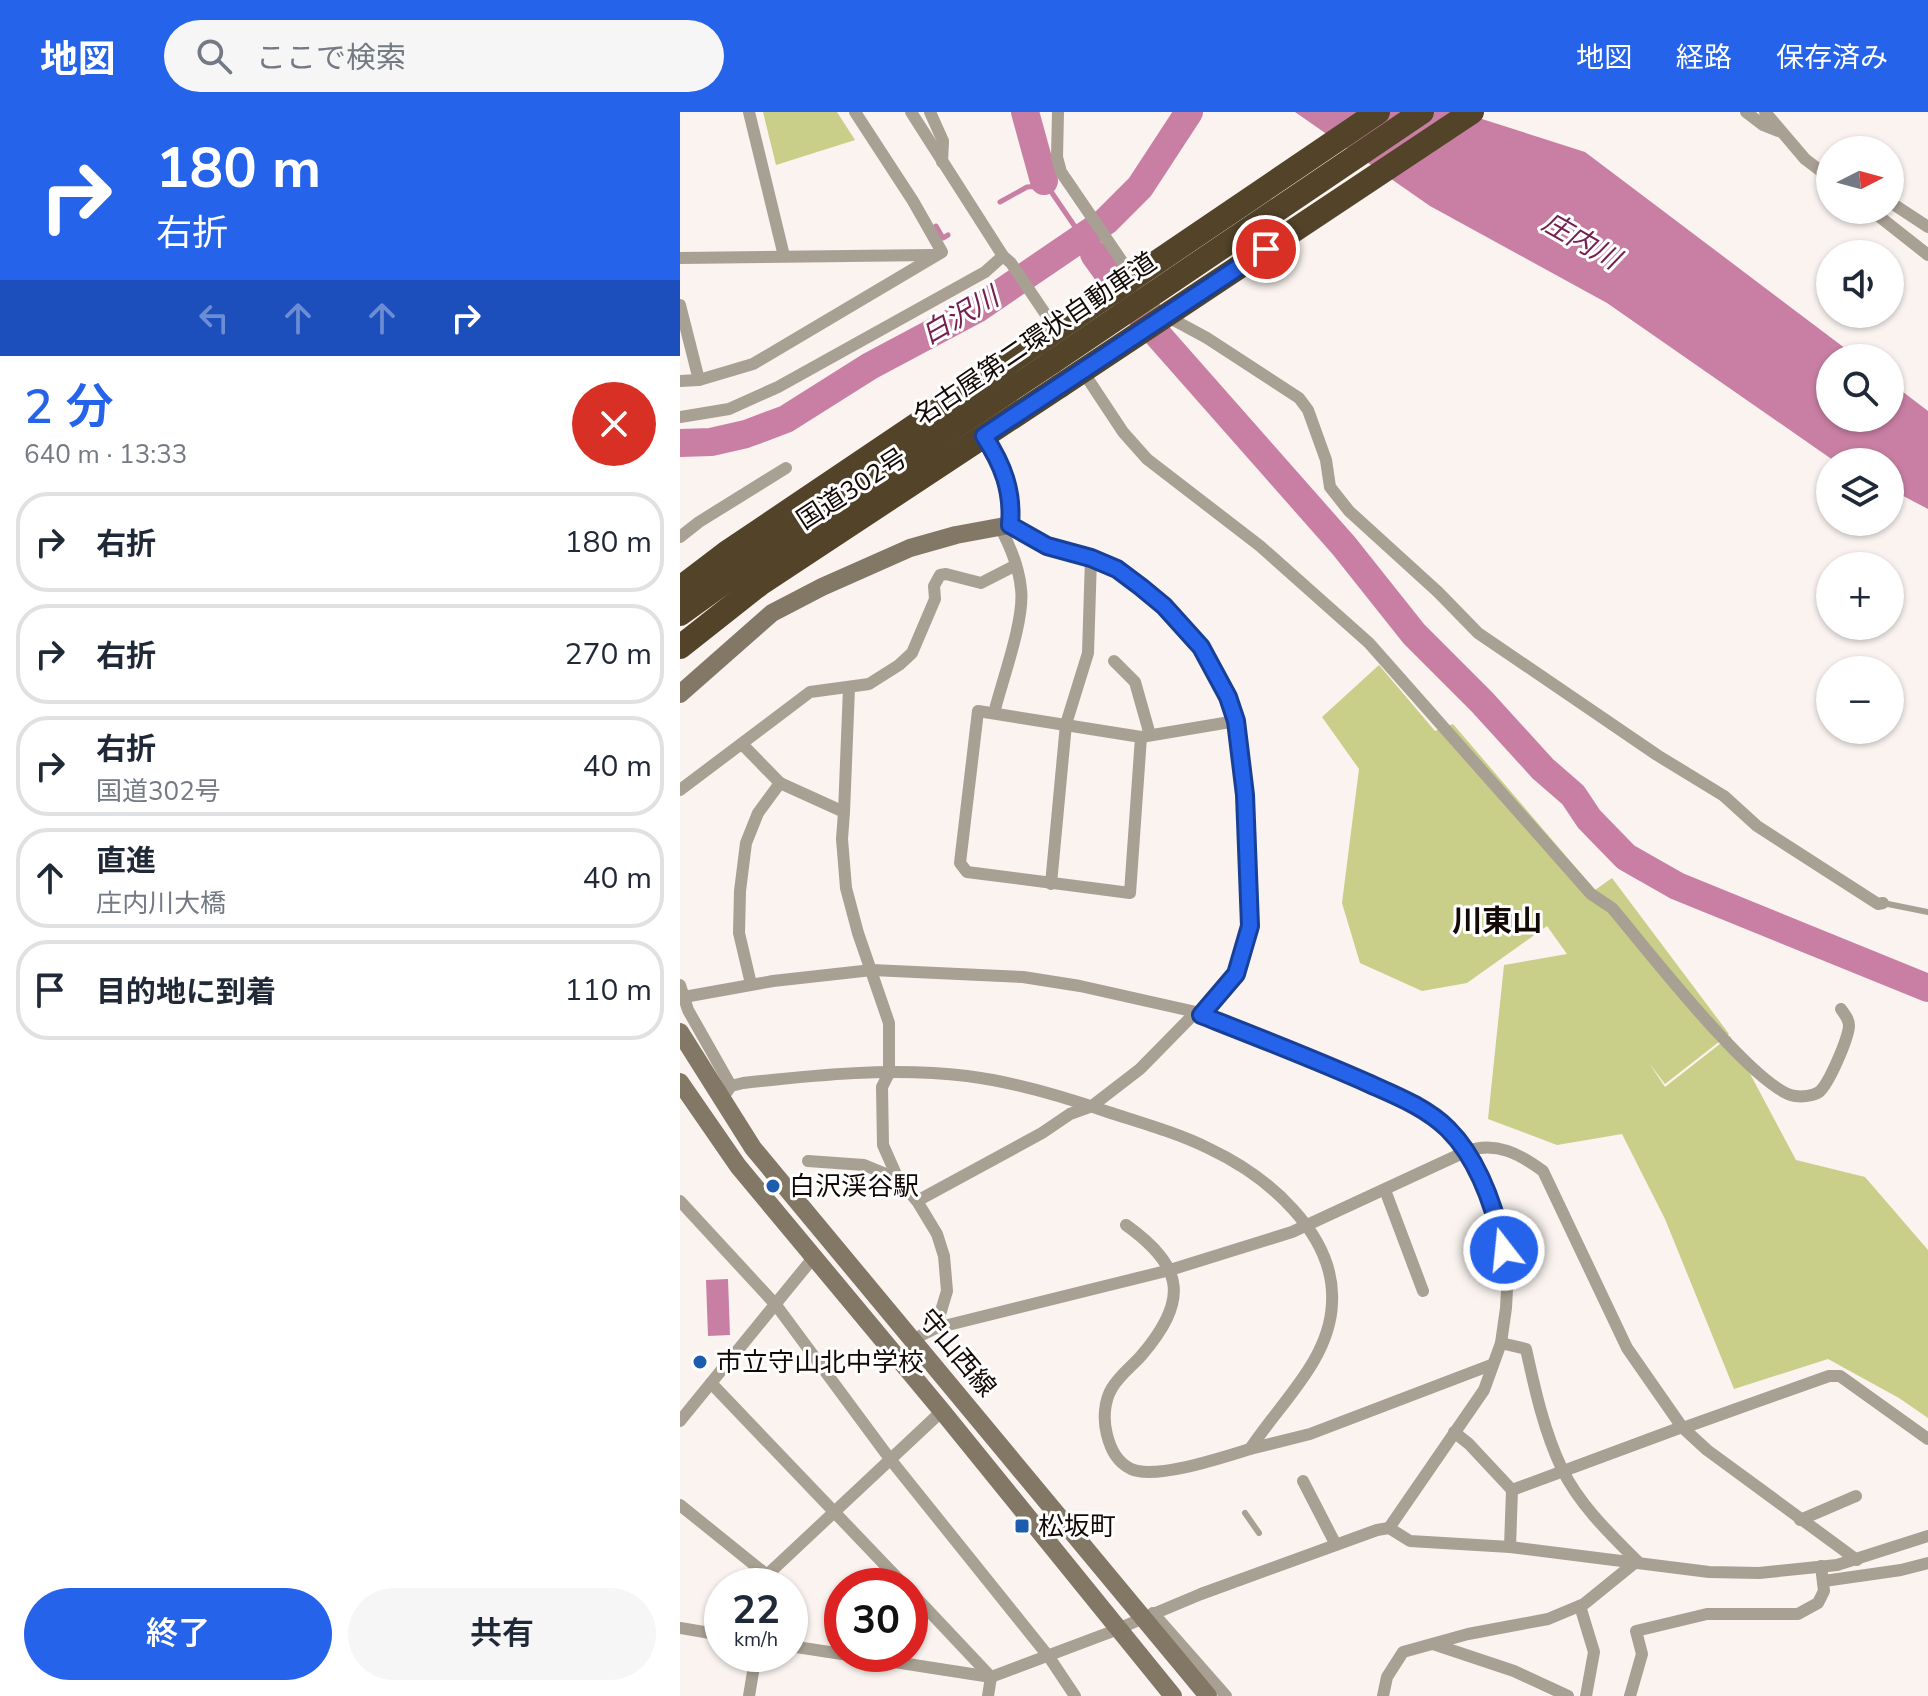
<!DOCTYPE html>
<html lang="ja">
<meta charset="utf-8">
<style>
:root{--surface:#fff;--page:#f6f6f7;--text:#1f2937;--muted:#747a83;--line:#e0e1e3;--accent:#2563eb}
body{margin:0;font-family:"Nunito Sans","Noto Sans JP",sans-serif;background:var(--page);color:var(--text);height:100vh;display:flex;flex-direction:column;font-size:30px;white-space:nowrap}
*{box-sizing:border-box;margin:0}
p{font-size:26px;color:var(--muted)}
.icon{flex:none;width:44px;height:44px;fill:none;stroke:currentColor;stroke-width:2;stroke-linecap:round;stroke-linejoin:round}
.map{position:relative;flex:1;overflow:hidden}
.side{display:flex;flex-direction:column;background:var(--surface);width:680px}
.side>*{flex:none}
.hud{background:#2563eb;color:#fff;overflow:hidden}
.needle{width:52px;rotate:84deg}
.controls{position:absolute;left:1136px;top:24px;display:grid;gap:16px}
.controls a{display:grid;place-items:center;width:88px;height:88px;border-radius:50%;background:var(--surface);box-shadow:0 2px 6px #0004;font-size:40px}
.speed{position:absolute;left:24px;top:1456px;display:flex;gap:16px;font-size:40px;font-weight:700;text-align:center}
.speed>*{display:grid;place-content:center;width:104px;height:104px;border-radius:50%;background:var(--surface);box-shadow:0 2px 6px #0004;line-height:1}
.speed small{font-size:20px;font-weight:400}
.speed .limit{border:12px solid #d22;background:#fff;color:#111}
.pin{position:absolute;display:grid;place-items:center;width:68px;height:68px;color:#fff;margin:-34px;border:4px solid #fff;border-radius:50%;box-shadow:0 2px 8px #0007}
.me{position:absolute;width:88px;margin:-44px;rotate:344deg;stroke-linejoin:round;filter:drop-shadow(0 0 6px #0008)}
.turn{display:flex;align-items:center;gap:28px;height:168px;padding:0 24px;font-size:36px}
.turn .icon{width:104px;height:104px;stroke-width:2.5}
.turn b{display:block;font-size:56px;line-height:68px}
.lanes{display:flex;align-items:center;height:76px;padding:0 24px;background:#0003;justify-content:center;gap:40px;direction:ltr}
.lanes .off{opacity:.35}
.round{display:grid;place-items:center;flex:none;width:84px;height:84px;border-radius:42px;background:var(--page)}
.overview{display:flex;align-items:center;justify-content:space-between;height:136px;padding:0 24px}
h1{font-size:48px;font-weight:600;line-height:60px;color:var(--accent)}
.action{display:flex;gap:16px;margin-top:auto;padding:16px 24px}
.action a{flex:1;height:92px;border-radius:48px;background:var(--accent);color:#fff;font-size:32px;font-weight:600;line-height:92px;text-align:center}
.action a+a{background:var(--page);color:var(--text)}
ul{padding:0;list-style:none}
li{display:flex;align-items:center;gap:24px;height:100px;margin:0 16px 12px;padding:0 8px;border:4px solid var(--line);border-radius:32px}
li div{flex:1}
li b{display:block;font-size:30px}
li em{font-style:normal}
header{display:flex;align-items:center;gap:48px;box-sizing:border-box;height:112px;padding:0 40px;background:var(--accent);color:#fff}
header strong{font-size:38px}
nav{display:flex;gap:44px;margin-inline-start:auto;font-size:28px}
.search{width:560px;height:72px;background:var(--page);display:flex;align-items:center;gap:20px;box-sizing:border-box;padding:0 28px;border-radius:44px;color:var(--muted);font-size:30px}
main{display:flex;flex:1;min-height:0}
.map>svg:first-child{display:block}
</style>
<header>
<strong>地図</strong>
<div class="search"><svg class="icon" aria-label="search" viewBox="0 0 24 24"><circle cx="10" cy="10" r="6"/><path d="M15 15l6 6"/></svg>ここで検索</div>
<nav><a>地図</a><a>経路</a><a>保存済み</a></nav>
</header>
<main>
<section class="side">
<div class="hud">
<div class="turn"><svg class="icon" aria-label="right" viewBox="0 0 24 24"><path d="M7 20v-9h11M14 6l5 5-5 5"/></svg><div><b>180 m</b>右折</div></div>
<div class="lanes"><svg class="icon off" aria-label="left" viewBox="0 0 24 24"><path d="M17 20v-9H6M10 6l-5 5 5 5"/></svg><svg class="icon off" aria-label="ahead" viewBox="0 0 24 24"><path d="M12 20V5M6 11l6-6 6 6"/></svg><svg class="icon off" aria-label="ahead" viewBox="0 0 24 24"><path d="M12 20V5M6 11l6-6 6 6"/></svg><svg class="icon" aria-label="right" viewBox="0 0 24 24"><path d="M7 20v-9h11M14 6l5 5-5 5"/></svg></div>
</div>
<div class="overview"><div><h1>2 分</h1><p>640 m · 13:33</p></div><a class="round" style="background:#d93025;color:#fff"><svg class="icon" aria-label="close" viewBox="0 0 24 24"><path d="M6 6l12 12M18 6L6 18"/></svg></a></div>
<ul>
<li><svg class="icon" aria-label="right" viewBox="0 0 24 24"><path d="M7 20v-9h11M14 6l5 5-5 5"/></svg><div><b>右折</b></div><em>180 m</em></li>
<li><svg class="icon" aria-label="right" viewBox="0 0 24 24"><path d="M7 20v-9h11M14 6l5 5-5 5"/></svg><div><b>右折</b></div><em>270 m</em></li>
<li><svg class="icon" aria-label="right" viewBox="0 0 24 24"><path d="M7 20v-9h11M14 6l5 5-5 5"/></svg><div><b>右折</b><p>国道302号</p></div><em>40 m</em></li>
<li><svg class="icon" aria-label="ahead" viewBox="0 0 24 24"><path d="M12 20V5M6 11l6-6 6 6"/></svg><div><b>直進</b><p>庄内川大橋</p></div><em>40 m</em></li>
<li><svg class="icon" aria-label="arrive" viewBox="0 0 24 24"><path d="M6 21V4h12l-3 4 3 4H6"/></svg><div><b>目的地に到着</b></div><em>110 m</em></li>
</ul>
<div class="action"><a>終了</a><a>共有</a></div>
</section>
<div class="map">
<svg width="1248" height="1584" viewBox="0 0 1248 1584">
<rect width="100%" height="100%" fill="#faf3ef"/>
<g fill="#c9ce88">
<path d="M 83,0 L 157,0 L 175,28 L 96,53 Z"/>
<path d="M 699,553 L 755,619 L 773,612 L 915,778 L 932,766 L 1049,922 L 985,972 L 969,951 L 985,975 L 1050,924 L 1116,1048 L 1185,1065 L 1248,1138 L 1248,1306 L 1219,1286 L 1148,1247 L 1054,1277 L 985,1107 L 942,1022 L 877,1033 L 808,1007 L 824,853 L 887,842 L 867,814 L 787,871 L 742,879 L 680,851 L 662,791 L 679,657 L 642,605 Z"/>
</g>
<g fill="#c87fa3">
<path d="M 615,0 L 780,0 L 905,40 L 1178,246 L 1150,246 L 1150,306 L 1210,306 L 1210,270 L 1248,299 L 1248,397 L 1210,377 L 1210,350 L 1158,350 L 1150,346 L 927,191 L 750,94 Z"/>
<path d="M 48,1167 L 50,1223 L 28,1224 L 26,1168 Z"/>
</g>
<g fill="none" stroke-linecap="round" stroke-linejoin="round">
<g stroke="#c87fa3" stroke-width="5">
<path d="M 320,90 L 347,75 L 364,74 L 370,78 L 402,125"/>
<path d="M 256,114 L 263,126 L 268,123"/>
</g>
<g stroke="#c87fa3" stroke-width="28">
<path d="M 345,0 L 364,69"/>
<path d="M 414,142 L 447,188 L 664,434 L 734,522 L 802,590 L 863,657 L 893,683 L 909,707 L 946,745 L 997,774 L 1248,876"/>
<path d="M 0,331 L 31,330 L 66,322 L 106,307 L 190,254 L 297,197 L 426,109 L 460,75 L 509,0"/>
</g>
<g stroke="#a8a093" stroke-width="6">
<path d="M 1203,791 L 1248,800"/>
<path d="M 565,1401 L 579,1421"/>
</g>
<g stroke="#a8a093" stroke-width="12">
<path d="M 69,0 L 104,144"/>
<path d="M 250,0 L 263,29 L 262,50"/>
<path d="M 378,0 L 377,45 L 381,60 L 454,167"/>
<path d="M 1066,0 L 1083,13 L 1098,19"/>
<path d="M 1085,0 L 1125,47 L 1150,66"/>
<path d="M 1210,90 L 1248,115"/>
<path d="M 1191,98 L 1248,143"/>
<path d="M 323,144 L 331,151 L 377,219"/>
<path d="M 0,146 L 254,143"/>
<path d="M 465,182 L 477,199 L 527,226 L 619,286 L 628,298 L 646,348 L 650,375 L 669,399 L 758,480 L 798,521 L 977,643 L 1044,684 L 1077,714 L 1198,792 L 1203,791"/>
<path d="M 0,193 L 19,268"/>
<path d="M 400,255 L 443,320 L 467,347 L 580,434 L 689,531 L 911,782 L 932,796 C 962,831 1076,979 1115,984 C 1122,985 1133,984 1139,980 C 1149,972 1168,927 1169,914 C 1169,907 1165,903 1161,897"/>
<path d="M 0,269 L 19,268 L 73,252 L 262,140 L 233,89 L 175,0"/>
<path d="M 0,305 L 49,297 L 98,275 L 305,160 L 323,144 L 231,0"/>
<path d="M 330,413 L 367,434 L 411,446 L 437,457 L 461,475 L 484,494 L 521,535 L 548,585 L 556,609 L 565,683 L 570,814 L 556,862 L 521,903"/>
<path d="M 0,425 L 19,410 L 106,356"/>
<path d="M 434,549 L 455,570 L 470,623"/>
<path d="M 314,601 C 322,569 345,507 341,477 C 339,455 331,436 321,417"/>
<path d="M 461,625 L 450,781 L 287,760 L 280,751 L 298,599 L 461,625 L 556,609"/>
<path d="M 62,632 L 100,671"/>
<path d="M 0,678 L 130,580 L 189,572 L 219,553 L 232,541 L 255,487 L 254,474 L 260,463 L 266,462 L 301,471 L 336,453"/>
<path d="M 164,700 L 169,576"/>
<path d="M 371,772 L 386,612 L 408,541 L 411,446"/>
<path d="M 71,872 L 59,821 L 60,779 L 66,731 L 78,701 L 100,671 L 164,700 L 162,727 L 166,776 L 178,821 L 209,911 L 209,961 L 202,975 L 203,1033 L 218,1067 L 237,1089 L 257,1122 L 264,1144 L 267,1179 L 256,1216"/>
<path d="M 0,873 L 8,898 L 51,974"/>
<path d="M 4,885 L 93,869 L 192,858 L 343,865 L 400,874 L 516,900 L 674,964 L 728,989 L 755,1005 L 787,1039 L 819,1116 L 828,1159 L 826,1196 L 821,1231 L 804,1278 L 709,1416"/>
<path d="M 41,988 L 51,974 L 63,971 C 137,963 212,955 287,964 C 335,970 382,984 428,1000 C 462,1011 498,1021 530,1037 C 587,1064 656,1122 652,1191 C 650,1248 600,1291 570,1337 L 630,1322 L 811,1253"/>
<path d="M 128,1049 L 184,1053 L 218,1067"/>
<path d="M 705,1078 L 743,1179"/>
<path d="M 0,1089 L 96,1193 L 210,1347 L 369,1545 L 395,1584"/>
<path d="M 237,1089 L 362,1021 L 390,1002 L 412,994 L 460,957 L 516,900"/>
<path d="M 446,1113 C 506,1156 508,1189 461,1244 C 452,1254 439,1264 432,1276 C 424,1289 423,1308 427,1323 C 431,1338 437,1350 451,1357 C 475,1368 544,1345 570,1337"/>
<path d="M 232,1228 L 256,1216 L 490,1158 L 612,1120 L 787,1039 C 816,1029 840,1042 863,1059 L 947,1236 L 1002,1315 L 1027,1338 L 1177,1448"/>
<path d="M 821,1231 L 846,1237 C 855,1278 864,1319 882,1357 C 899,1392 929,1421 957,1449"/>
<path d="M 31,1271 L 225,1474"/>
<path d="M 0,1309 L 133,1146"/>
<path d="M 1003,1316 L 1149,1264 L 1160,1264 L 1248,1327"/>
<path d="M 774,1320 L 789,1332 L 832,1378"/>
<path d="M 623,1369 L 656,1433"/>
<path d="M 0,1393 L 87,1463"/>
<path d="M 1120,1408 L 1176,1384"/>
<path d="M 830,1435 L 832,1378 L 1002,1315"/>
<path d="M 1144,1469 L 1221,1458 L 1248,1451"/>
<path d="M 86,1474 L 87,1463 L 262,1299"/>
<path d="M 230,1479 L 311,1565 L 308,1584"/>
<path d="M 900,1494 L 914,1540 L 906,1584"/>
<path d="M 473,1501 L 546,1584"/>
<path d="M 0,1516 L 42,1523"/>
<path d="M 753,1532 L 834,1559 L 888,1584"/>
<path d="M 110,1534 L 162,1542"/>
<path d="M 163,1542 L 311,1565 L 428,1521 L 521,1482 L 697,1418 L 709,1416 L 730,1429 L 830,1435 L 1029,1460 L 1079,1461 L 1157,1453 L 1248,1424"/>
<path d="M 69,1584 L 76,1542"/>
<path d="M 703,1584 L 707,1565 L 723,1540 L 788,1522 L 868,1507 L 904,1492 L 957,1449"/>
<path d="M 950,1584 L 962,1542 L 956,1519 L 1027,1502 L 1118,1502 L 1138,1491 L 1144,1479 L 1141,1454"/>
</g>
<g stroke="#837865" stroke-width="18">
<path d="M 0,582 L 92,501 L 142,475 L 230,436 L 276,423 L 330,413 C 333,379 323,353 304,324"/>
<path d="M 0,920 L 73,1036 L 528,1584"/>
<path d="M 0,970 L 58,1054 L 262,1299 L 493,1584"/>
</g>
<g stroke="#524329" stroke-width="24">
<path d="M 0,476 L 46,441 L 359,230"/>
<path d="M 0,502 L 57,461 L 372,250"/>
<path d="M 0,535 L 80,472 L 380,274"/>
</g>
<g stroke="#524329" stroke-width="24">
<path d="M 359,230 L 698,0"/>
<path d="M 372,250 L 742,0"/>
<path d="M 380,274 L 792,0"/>
</g>
</g>
<g fill="none" stroke-linecap="round" stroke-linejoin="round">
<g stroke="#184099" stroke-width="20">
<path id="route" d="M 586,137 L 304,324 C 323,353 333,379 330,413 L 367,434 L 411,446 L 437,457 L 461,475 L 484,494 L 521,535 L 548,585 L 556,609 L 565,683 L 570,814 L 556,862 L 521,903 C 577,925 634,947 690,972 C 717,984 747,996 768,1017 C 798,1047 815,1097 824,1138"/>
</g>
<use href="#route" stroke="#2563eb" stroke-width="14"/>
</g>
<g fill="#1c5dae" stroke="#fff" stroke-width="3">
<circle cx="93" cy="1074" r="8"/>
<circle cx="20" cy="1250" r="8"/>
<rect x="334" y="1406" width="16" height="16" rx="4"/>
</g>
<g text-anchor="middle" dominant-baseline="central" stroke-width="6" stroke-linejoin="round" paint-order="stroke">
<g font-size="26" fill="#140904" stroke="#fff">
<text transform="translate(355 227) rotate(-34)">名古屋第二環状自動車道</text>
<text transform="translate(172 377) rotate(-33)">国道302号</text>
<text transform="translate(277 1241) rotate(50)">守山西線</text>
</g>
<g font-size="26" fill="#140904" stroke="#fff" text-anchor="start">
<text x="109" y="1074">白沢渓谷駅</text>
<text x="36" y="1250">市立守山北中学校</text>
<text x="358" y="1414">松坂町</text>
</g>
<g font-size="28" font-style="italic" fill="#762052" stroke="#fff">
<text transform="translate(901 129) rotate(30)">庄内川</text>
<text transform="translate(280 204) rotate(-30)">白沢川</text>
</g>
<g font-size="30" font-weight="bold" fill="#140904" stroke="#fff">
<text x="817" y="809">川東山</text>
</g>
</g>
</svg>
<div class="controls">
<a><svg class="needle" viewBox="-14 -14 28 28"><path d="M0-13l5 13h-10z" fill="#e53935"/><path d="M0 13l5-13h-10z" fill="#747a83"/></svg></a>
<a><svg class="icon" aria-label="sound" viewBox="0 0 24 24"><path d="M4 9h4l5-4v14l-5-4H4zM17 9q2 3 0 6"/></svg></a>
<a><svg class="icon" aria-label="search" viewBox="0 0 24 24"><circle cx="10" cy="10" r="6"/><path d="M15 15l6 6"/></svg></a>
<a><svg class="icon" aria-label="layers" viewBox="0 0 24 24"><path d="M12 4l9 5-9 5-9-5zM3 14l9 5 9-5"/></svg></a>
<a>+</a>
<a>−</a>
</div>
<div class="speed"><div>22<small>km/h</small></div><div class="limit">30</div></div>
<div class="pin" style="left:586px;top:137px;background:#d93025"><svg class="icon" aria-label="arrive" viewBox="0 0 24 24"><path d="M6 21V4h12l-3 4 3 4H6"/></svg></div>
<svg class="me" style="left:824px;top:1138px" viewBox="-20 -20 40 40"><circle r="17" fill="#2563eb" stroke="#fff" stroke-width="3"/><path d="M0-11L8 9 0 5-8 9z" fill="#fff"/></svg>
</div>
</main>
